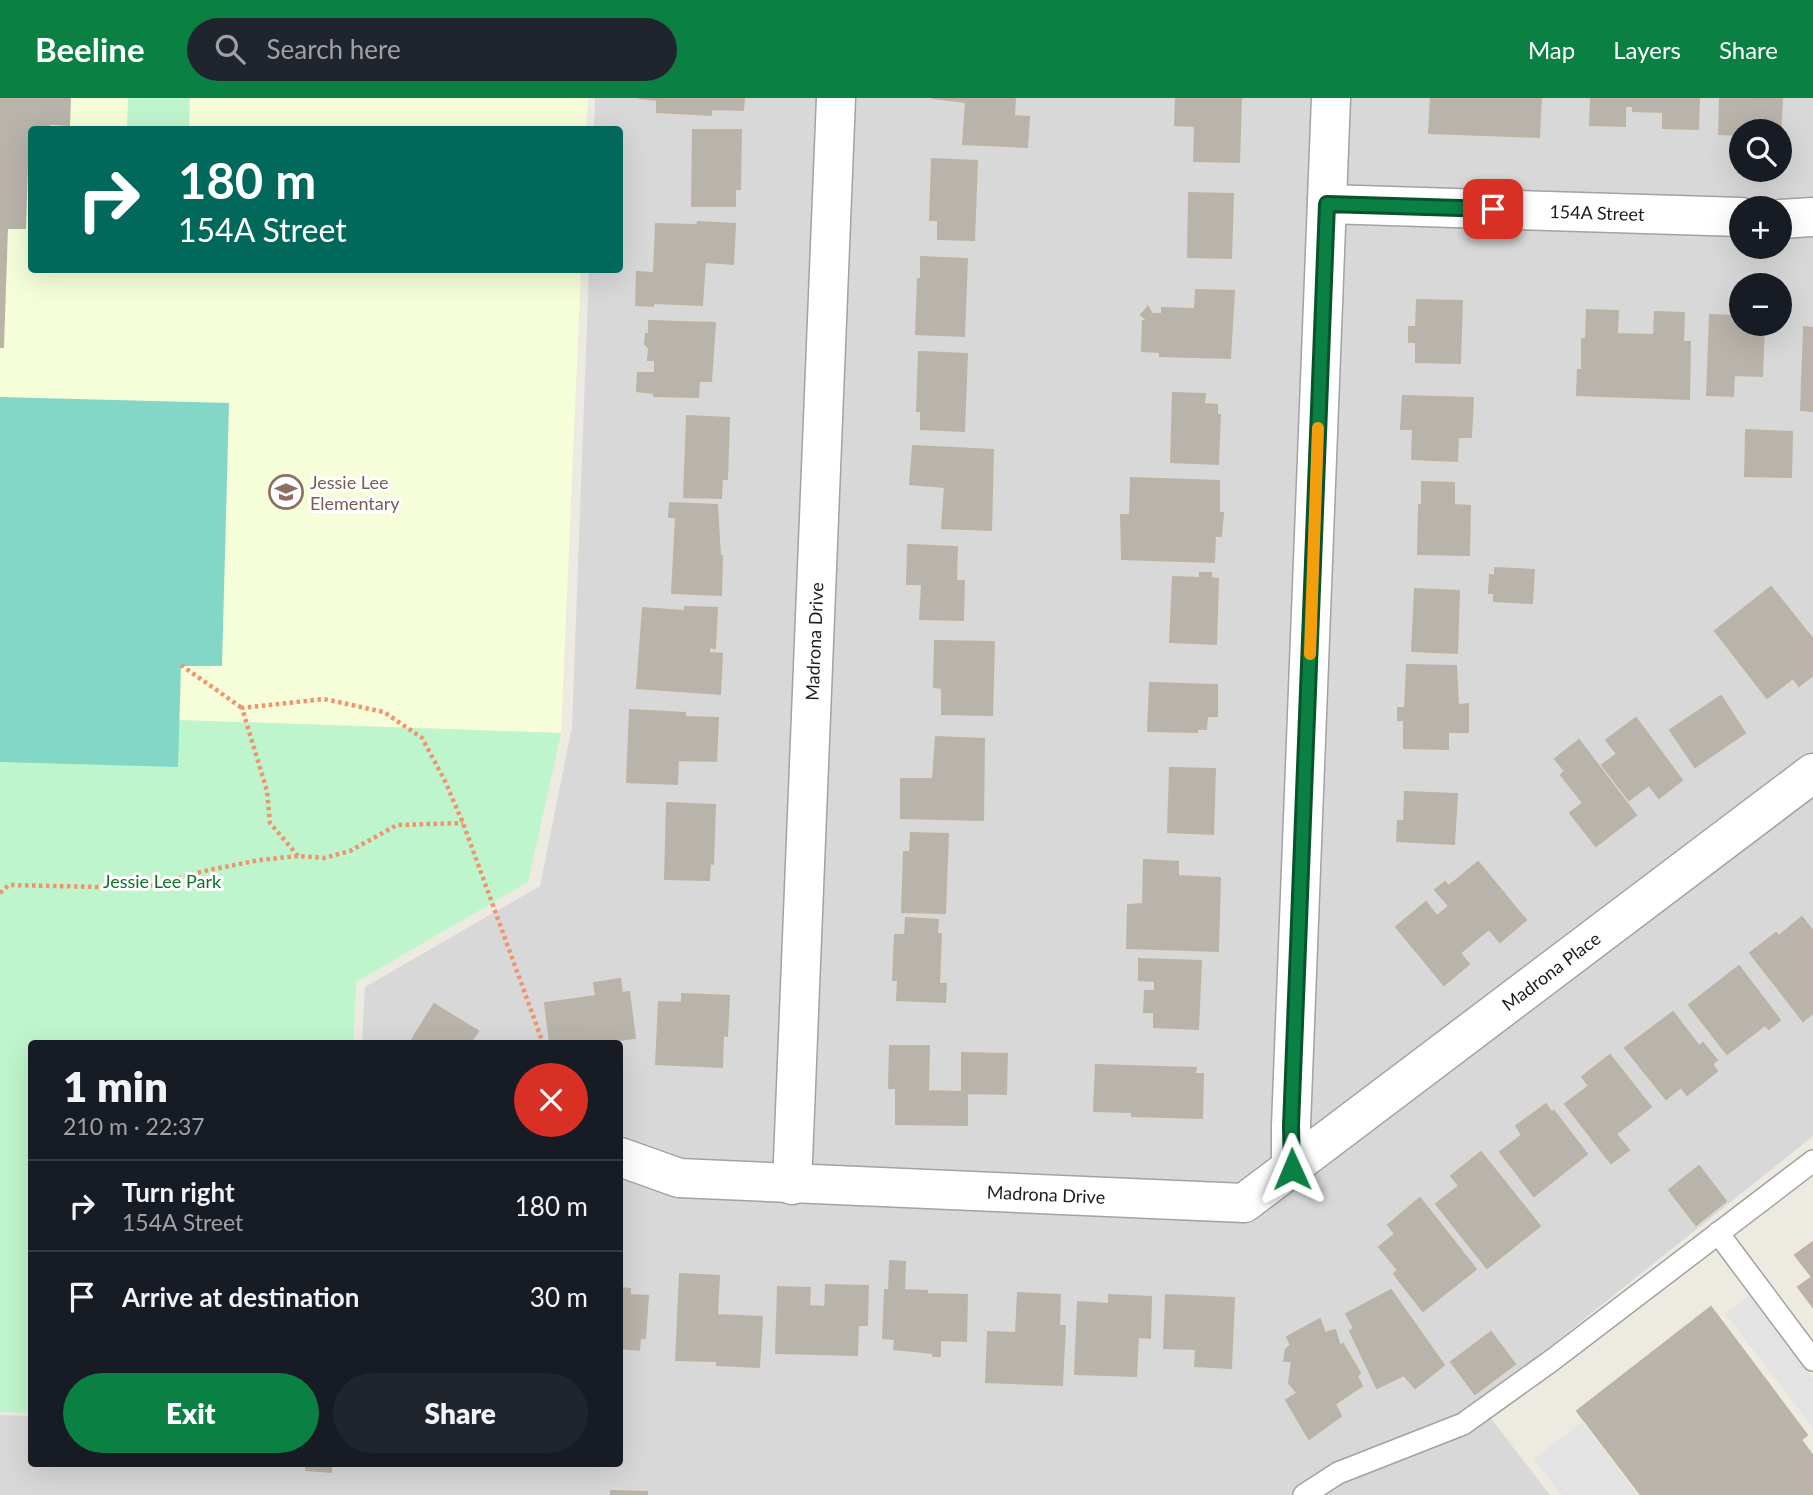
<!DOCTYPE html>
<meta charset="utf-8">
<style>
:root{--surface:#171b24;--page:#20242c;--text:#f1f3f6;--muted:#9ea1a6;--line:#363941;--accent:#0b8043}
body{margin:0;font-family:Lato,sans-serif;background:var(--page);color:var(--text);height:100vh;display:flex;flex-direction:column;font-size:26px;white-space:nowrap}
*{box-sizing:border-box;margin:0}
p{font-size:23px;color:var(--muted)}
.icon{flex:none;width:38px;height:38px;fill:none;stroke:currentColor;stroke-width:2;stroke-linecap:round;stroke-linejoin:round}
.map{position:relative;flex:1;overflow:hidden}
.sheet{position:absolute;left:28px;top:942px;width:595px;height:427px;display:flex;flex-direction:column;background:var(--surface);border-radius:7px;box-shadow:0 7px 28px #0002}
.sheet>*{flex:none}
.top-card{position:absolute;left:28px;top:28px;width:595px;height:147px;border-radius:7px;box-shadow:0 7px 28px #0002;background:#00695c;color:#fff;overflow:hidden}
.buttons{position:absolute;left:1729px;top:21px;display:grid;gap:14px}
.buttons a{display:grid;place-items:center;width:63px;height:63px;border-radius:50%;background:var(--surface);box-shadow:0 7px 28px #0002;font-size:35px}
.pin{position:absolute;display:grid;place-items:center;width:60px;height:60px;color:#fff;margin:-30px;border-radius:14px;box-shadow:0 4px 10px #0006}
.me{position:absolute;width:77px;margin:-38px;rotate:359deg;stroke-linejoin:round;filter:drop-shadow(0 0 5px #0008)}
.turn{display:flex;align-items:center;gap:24px;height:147px;padding:0 35px;font-size:32px}
.turn .icon{width:91px;height:91px;stroke-width:2.5}
.turn b{display:block;font-size:49px;line-height:60px}
.round{display:grid;place-items:center;flex:none;width:74px;height:74px;border-radius:37px;background:var(--page)}
.headline{display:flex;align-items:center;justify-content:space-between;height:119px;padding:0 35px}
h1{font-size:42px;font-weight:800;line-height:52px}
.action{display:flex;gap:14px;margin-top:auto;padding:14px 35px}
.action a{flex:1;height:80px;border-radius:42px;background:var(--accent);color:#fff;font-size:28px;font-weight:800;line-height:80px;text-align:center}
.action a+a{background:var(--page);color:var(--text)}
ul{padding:0;list-style:none}
li{display:flex;align-items:center;gap:21px;height:91px;padding:0 35px;border-top:2px solid var(--line)}
li div{flex:1}
li b{display:block;font-size:26px}
li em{font-style:normal}
header{display:flex;align-items:center;gap:42px;box-sizing:border-box;height:98px;padding:0 35px;background:var(--accent);color:#fff}
header strong{font-size:33px}
nav{display:flex;gap:38px;margin-inline-start:auto;font-size:24px}
.search{width:490px;height:63px;background:var(--page);display:flex;align-items:center;gap:18px;box-sizing:border-box;padding:0 24px;border-radius:38px;color:var(--muted);font-size:26px}
.map>svg:first-child{display:block}
</style>
<header>
<strong>Beeline</strong>
<div class="search"><svg class="icon" aria-label="search" viewBox="0 0 24 24"><circle cx="10" cy="10" r="6"/><path d="M15 15l6 6"/></svg>Search here</div>
<nav><a>Map</a><a>Layers</a><a>Share</a></nav>
</header>
<div class="map">
<svg width="1813" height="1397" viewBox="0 0 1813 1397">
<rect width="100%" height="100%" fill="#eceae1"/>
<path fill="#d9d8d8" fill-rule="evenodd" d="M 595,0 L 1813,0 L 1813,1038 L 1479,1305 L 1550,1397 L 0,1397 L 0,1317 L 31,1318 L 32,1365 L 620,1365 L 620,945 L 362,945 L 365,889 L 540,788 L 572,629 L 589,172 L 620,172 L 620,32 L 594,31 ZM 1741,33 L 1780,33 L 1780,72 L 1741,72 ZM 1741,110 L 1780,110 L 1780,149 L 1741,149 ZM 1741,187 L 1780,187 L 1780,226 L 1741,226 Z"/>
<path fill="#f6fdd9" d="M 0,0 L 588,0 L 586,31 L 32,32 L 32,172 L 581,172 L 561,635 L 0,616 Z"/>
<g fill="#bff5cd">
<path d="M 128,0 L 190,0 L 189,31 L 127,31 Z"/>
<path d="M 0,616 L 561,635 L 528,784 L 356,884 L 353,945 L 32,945 L 31,1315 L 0,1314 Z"/>
</g>
<path fill="#83d7c6" d="M 0,299 L 229,305 L 222,568 L 181,568 L 178,669 L 0,664 Z"/>
<g fill="#e3e3e3">
<path d="M 1749,1197 L 1813,1281 L 1813,1330 L 1725,1215 Z"/>
<path d="M 1582,1324 L 1638,1397 L 1562,1397 L 1534,1361 Z"/>
</g>
<g fill="#b8b3ab" stroke="#bdb3a4" stroke-width="2">
<path d="M 0,0 L 70,0 L 69,27 L 49,26 L 49,32 L 32,32 L 32,38 L 28,38 L 25,130 L 7,130 L 3,249 L 0,249 Z"/>
<path d="M 639,0 L 744,0 L 743,12 L 711,11 L 711,17 L 657,14 L 657,2 Z"/>
<path d="M 932,0 L 1015,0 L 1014,18 L 1029,19 L 1027,49 L 963,46 L 966,4 Z"/>
<path d="M 1176,0 L 1241,0 L 1239,64 L 1194,63 L 1195,28 L 1175,27 Z"/>
<path d="M 1431,0 L 1541,0 L 1539,39 L 1429,35 Z"/>
<path d="M 1595,0 L 1631,0 L 1631,8 L 1625,8 L 1625,28 L 1590,27 L 1591,1 Z"/>
<path d="M 1633,0 L 1699,0 L 1698,31 L 1663,30 L 1663,14 L 1633,13 Z"/>
<path d="M 1720,0 L 1782,0 L 1780,39 L 1780,33 L 1741,33 L 1741,37 L 1719,36 Z"/>
<path d="M 693,32 L 741,32 L 740,91 L 735,91 L 735,108 L 692,108 Z"/>
<path d="M 932,61 L 977,63 L 974,142 L 938,141 L 938,122 L 930,122 Z"/>
<path d="M 1189,95 L 1233,96 L 1231,160 L 1188,159 Z"/>
<path d="M 698,124 L 735,126 L 733,166 L 705,164 L 702,207 L 653,205 L 653,208 L 636,207 L 637,174 L 654,175 L 656,126 L 697,127 Z"/>
<path d="M 921,159 L 967,161 L 964,238 L 916,236 L 918,181 L 921,181 Z"/>
<path d="M 1196,192 L 1234,193 L 1230,260 L 1160,258 L 1160,254 L 1142,253 L 1143,223 L 1148,223 L 1141,217 L 1148,209 L 1152,216 L 1162,216 L 1162,210 L 1195,211 Z"/>
<path d="M 1417,202 L 1462,203 L 1460,265 L 1416,264 L 1416,244 L 1409,244 L 1409,229 L 1416,229 Z"/>
<path d="M 1587,212 L 1618,213 L 1617,236 L 1654,237 L 1655,214 L 1684,215 L 1683,244 L 1690,244 L 1689,301 L 1577,297 L 1578,272 L 1582,272 L 1582,241 L 1586,241 Z"/>
<path d="M 1710,217 L 1736,218 L 1736,225 L 1764,226 L 1762,278 L 1734,277 L 1733,298 L 1707,297 Z"/>
<path d="M 649,223 L 715,225 L 711,283 L 699,283 L 698,299 L 654,298 L 654,295 L 637,293 L 638,275 L 655,275 L 655,262 L 648,262 L 649,250 L 645,246 L 646,236 L 649,236 Z"/>
<path d="M 1804,229 L 1813,230 L 1813,313 L 1801,312 Z"/>
<path d="M 919,254 L 967,256 L 964,333 L 921,331 L 921,313 L 917,313 Z"/>
<path d="M 1173,295 L 1205,296 L 1204,306 L 1217,307 L 1217,317 L 1220,317 L 1218,366 L 1171,364 Z"/>
<path d="M 1403,298 L 1473,300 L 1471,339 L 1458,339 L 1457,363 L 1412,361 L 1413,331 L 1401,331 Z"/>
<path d="M 687,318 L 729,320 L 727,381 L 722,381 L 721,400 L 684,399 Z"/>
<path d="M 1746,332 L 1792,334 L 1791,379 L 1745,378 Z"/>
<path d="M 913,348 L 993,352 L 991,432 L 942,430 L 945,389 L 910,386 Z"/>
<path d="M 1131,380 L 1219,383 L 1219,415 L 1223,415 L 1221,438 L 1215,438 L 1214,464 L 1122,461 L 1121,417 L 1130,417 Z"/>
<path d="M 1422,384 L 1454,385 L 1454,407 L 1470,408 L 1469,457 L 1418,456 L 1419,407 L 1422,407 Z"/>
<path d="M 670,405 L 717,407 L 720,458 L 722,458 L 721,497 L 672,495 L 676,419 L 669,419 Z"/>
<path d="M 908,447 L 957,449 L 956,483 L 964,483 L 963,522 L 920,521 L 922,486 L 907,486 Z"/>
<path d="M 1495,470 L 1534,472 L 1532,505 L 1494,503 L 1494,495 L 1489,495 L 1490,477 L 1495,478 Z"/>
<path d="M 1200,475 L 1211,475 L 1211,480 L 1218,481 L 1216,546 L 1170,544 L 1173,479 L 1200,480 Z"/>
<path d="M 1771,489 L 1813,541 L 1813,577 L 1799,588 L 1793,580 L 1767,600 L 1715,533 Z"/>
<path d="M 1415,491 L 1459,493 L 1457,555 L 1412,553 Z"/>
<path d="M 685,509 L 717,510 L 715,550 L 709,549 L 709,555 L 722,556 L 720,596 L 637,590 L 643,510 L 685,513 Z"/>
<path d="M 935,543 L 994,544 L 992,617 L 942,616 L 942,590 L 934,589 Z"/>
<path d="M 1407,567 L 1456,568 L 1458,607 L 1468,606 L 1468,634 L 1448,634 L 1448,651 L 1404,650 L 1404,622 L 1398,622 L 1398,610 L 1405,610 Z"/>
<path d="M 1150,585 L 1217,587 L 1217,618 L 1207,618 L 1206,631 L 1197,631 L 1197,634 L 1148,633 Z"/>
<path d="M 1721,598 L 1745,635 L 1695,669 L 1670,632 Z"/>
<path d="M 630,612 L 685,615 L 685,619 L 718,620 L 716,663 L 678,662 L 677,686 L 627,684 Z"/>
<path d="M 1636,620 L 1682,682 L 1659,700 L 1649,687 L 1629,702 L 1602,667 L 1617,656 L 1606,642 Z"/>
<path d="M 936,639 L 984,641 L 983,722 L 901,720 L 901,681 L 933,681 Z"/>
<path d="M 1579,642 L 1636,717 L 1596,748 L 1570,715 L 1583,705 L 1561,677 L 1565,673 L 1555,661 Z"/>
<path d="M 1170,670 L 1215,671 L 1213,736 L 1168,734 Z"/>
<path d="M 1405,694 L 1457,696 L 1454,746 L 1397,743 L 1398,723 L 1404,723 Z"/>
<path d="M 667,705 L 715,707 L 713,766 L 710,765 L 709,782 L 665,781 Z"/>
<path d="M 911,735 L 948,736 L 945,815 L 902,814 L 904,754 L 910,754 Z"/>
<path d="M 1144,762 L 1178,764 L 1178,778 L 1220,780 L 1218,853 L 1127,850 L 1128,807 L 1143,806 Z"/>
<path d="M 1478,764 L 1526,822 L 1500,844 L 1489,831 L 1460,855 L 1469,866 L 1444,887 L 1396,829 L 1426,804 L 1437,818 L 1449,808 L 1435,792 L 1445,784 L 1449,788 Z"/>
<path d="M 1802,819 L 1813,833 L 1813,915 L 1803,923 L 1750,855 L 1776,835 L 1779,838 Z"/>
<path d="M 906,820 L 938,822 L 937,836 L 941,836 L 939,886 L 946,886 L 945,904 L 897,902 L 898,882 L 893,882 L 895,837 L 905,837 Z"/>
<path d="M 1139,861 L 1201,863 L 1198,931 L 1154,929 L 1154,914 L 1144,914 L 1145,893 L 1155,893 L 1155,883 L 1139,882 Z"/>
<path d="M 1739,868 L 1780,922 L 1769,931 L 1765,927 L 1727,956 L 1689,907 Z"/>
<path d="M 620,881 L 622,895 L 629,894 L 635,940 L 597,945 L 550,945 L 545,905 L 596,898 L 594,885 Z"/>
<path d="M 682,896 L 729,898 L 727,938 L 723,937 L 722,969 L 656,966 L 659,904 L 682,905 Z"/>
<path d="M 434,906 L 478,933 L 470,945 L 410,945 Z"/>
<path d="M 1673,914 L 1699,948 L 1703,945 L 1717,962 L 1712,966 L 1717,973 L 1687,997 L 1681,989 L 1666,1001 L 1625,950 Z"/>
<path d="M 890,948 L 929,948 L 928,993 L 962,994 L 962,955 L 1007,956 L 1006,996 L 967,995 L 967,1027 L 896,1026 L 896,990 L 889,990 Z"/>
<path d="M 1610,957 L 1651,1009 L 1616,1036 L 1629,1052 L 1611,1065 L 1565,1006 L 1589,988 L 1582,979 Z"/>
<path d="M 1096,967 L 1196,970 L 1195,976 L 1203,976 L 1202,1020 L 1132,1018 L 1132,1014 L 1094,1013 Z"/>
<path d="M 1546,1006 L 1551,1014 L 1554,1013 L 1587,1056 L 1534,1098 L 1500,1054 L 1522,1037 L 1516,1028 Z"/>
<path d="M 1481,1054 L 1540,1128 L 1487,1170 L 1436,1106 L 1459,1088 L 1451,1078 Z"/>
<path d="M 1699,1068 L 1726,1103 L 1696,1127 L 1669,1092 Z"/>
<path d="M 1420,1100 L 1476,1171 L 1423,1213 L 1394,1176 L 1398,1172 L 1379,1149 L 1395,1136 L 1388,1127 Z"/>
<path d="M 1813,1144 L 1813,1209 L 1798,1189 L 1812,1179 L 1795,1157 Z"/>
<path d="M 890,1163 L 905,1164 L 904,1192 L 927,1193 L 927,1196 L 967,1197 L 966,1243 L 940,1242 L 940,1258 L 933,1258 L 933,1255 L 894,1251 L 895,1241 L 883,1240 L 885,1192 L 889,1192 Z"/>
<path d="M 680,1176 L 719,1178 L 717,1217 L 762,1219 L 759,1269 L 717,1267 L 717,1263 L 676,1262 Z"/>
<path d="M 826,1187 L 868,1188 L 867,1227 L 858,1227 L 857,1257 L 776,1255 L 778,1189 L 810,1190 L 809,1208 L 825,1209 Z"/>
<path d="M 620,1190 L 630,1191 L 630,1197 L 648,1198 L 645,1240 L 640,1240 L 639,1252 L 620,1250 Z"/>
<path d="M 1391,1192 L 1444,1267 L 1415,1290 L 1404,1277 L 1377,1290 L 1350,1233 L 1354,1230 L 1346,1216 Z"/>
<path d="M 1018,1195 L 1060,1197 L 1059,1228 L 1065,1228 L 1062,1287 L 986,1284 L 988,1234 L 1016,1235 Z"/>
<path d="M 1109,1197 L 1151,1199 L 1150,1240 L 1138,1239 L 1136,1278 L 1075,1276 L 1078,1204 L 1109,1206 Z"/>
<path d="M 1166,1197 L 1234,1200 L 1231,1270 L 1195,1268 L 1196,1251 L 1164,1250 Z"/>
<path d="M 1711,1209 L 1807,1337 L 1801,1342 L 1813,1358 L 1813,1397 L 1641,1397 L 1577,1313 Z"/>
<path d="M 1320,1221 L 1325,1235 L 1335,1232 L 1340,1248 L 1343,1246 L 1360,1275 L 1357,1278 L 1362,1288 L 1335,1306 L 1341,1318 L 1309,1341 L 1286,1302 L 1297,1295 L 1289,1285 L 1292,1263 L 1284,1263 L 1286,1251 L 1291,1247 L 1287,1239 Z"/>
<path d="M 1491,1234 L 1515,1266 L 1475,1296 L 1451,1264 Z"/>
<path d="M 306,1365 L 331,1365 L 331,1374 L 306,1372 Z"/>
<path d="M 611,1393 L 647,1394 L 647,1397 L 611,1397 Z"/>
</g>
<g fill="none" stroke-linecap="round" stroke-linejoin="round">
<g stroke="#a2a2a2" stroke-width="24">
<g id="service">
<path d="M 1718,1135 L 1813,1262"/>
<path d="M 1304,1397 L 1338,1375 L 1463,1326 L 1551,1263 L 1813,1063"/>
</g>
</g>
<g stroke="#a2a2a2" stroke-width="41">
<g id="minor">
<path id="s1" d="M 1327,106 L 1741,119"/>
<path d="M 1780,121 L 1813,119"/>
<path id="s2" d="M 620,1059 L 679,1080 L 1244,1105 L 1813,675"/>
<path d="M 1291,1071 L 1291,1028 L 1331,0"/>
<path id="s3" d="M 792,1087 L 836,0"/>
</g>
</g>
<g stroke="#f1936e" stroke-width="4.5" stroke-dasharray="3.5 3.5" stroke-linecap="butt">
<path d="M 181,567 L 242,610"/>
<path d="M 298,758 L 270,725 L 267,693 L 242,610 L 324,601 L 384,614 L 422,640 L 444,681 L 463,725 L 543,945"/>
<path d="M 0,795 L 9,787 L 144,790 L 204,773 L 260,762 L 298,758 L 324,760 L 350,753 L 397,727 L 463,725"/>
</g>
<use href="#service" stroke="#fff" stroke-width="21"/>
<use href="#minor" stroke="#fff" stroke-width="38"/>
</g>
<g fill="none" stroke-linecap="round" stroke-linejoin="round">
<g stroke="#07532c" stroke-width="18">
<path id="route" d="M 1292,1071 L 1291,1028 L 1327,106 L 1493,111"/>
</g>
<use href="#route" stroke="#0b8043" stroke-width="12"/>
<path stroke="#f59e0b" stroke-width="12" d="M 1310,556 L 1318,330"/>
</g>
<defs>
<g id="school-ring" transform="scale(1.75)"><circle r="9.5" fill="#fff" stroke="#8d6e63" stroke-width="1.5"/><path d="M0-5L7-2L0 1L-7-2ZM-4 1L0 2.5L4 1V4Q0 6-4 4Z" fill="#8d6e63"/></g>
</defs>
<g fill-rule="evenodd">
<use href="#school-ring" x="286" y="394"/>
</g>
<g text-anchor="middle" dominant-baseline="central" stroke-width="6" stroke-linejoin="round" paint-order="stroke">
<g font-size="18" fill="#1b1b1b" stroke="#fff">
<text stroke="none"><textPath href="#s1" startOffset="270">154A Street</textPath></text>
<text stroke="none"><textPath href="#s3" startOffset="544">Madrona Drive</textPath></text>
<text stroke="none"><textPath href="#s2" startOffset="1013">Madrona Place</textPath></text>
<text stroke="none"><textPath href="#s2" startOffset="430">Madrona Drive</textPath></text>
</g>
<g font-size="18" fill="#785e54" stroke="#fff" text-anchor="start">
<text x="310" y="384">Jessie Lee<tspan x="310" dy="21">Elementary</tspan></text>
</g>
<g font-size="18" fill="#11712b" stroke="#fff">
<text x="162" y="783">Jessie Lee Park</text>
</g>
</g>
</svg>
<div class="buttons">
<a><svg class="icon" aria-label="search" viewBox="0 0 24 24"><circle cx="10" cy="10" r="6"/><path d="M15 15l6 6"/></svg></a>
<a>+</a>
<a>−</a>
</div>
<div class="pin" style="left:1493px;top:111px;background:#d93025"><svg class="icon" aria-label="arrive" viewBox="0 0 24 24"><path d="M6 21V4h12l-3 4 3 4H6"/></svg></div>
<svg class="me" style="left:1292px;top:1071px" viewBox="-20 -20 40 40"><path d="M0-17L14 15 0 8-14 15z" fill="#0b8043" stroke="#fff" stroke-width="4"/></svg>
<div class="top-card">
<div class="turn"><svg class="icon" aria-label="right" viewBox="0 0 24 24"><path d="M7 20v-9h11M14 6l5 5-5 5"/></svg><div><b>180 m</b>154A Street</div></div>
</div>
<section class="sheet">
<div class="headline"><div><h1>1 min</h1><p>210 m · 22:37</p></div><a class="round" style="background:#d93025;color:#fff"><svg class="icon" aria-label="close" viewBox="0 0 24 24"><path d="M6 6l12 12M18 6L6 18"/></svg></a></div>
<ul>
<li><svg class="icon" aria-label="right" viewBox="0 0 24 24"><path d="M7 20v-9h11M14 6l5 5-5 5"/></svg><div><b>Turn right</b><p>154A Street</p></div><em>180 m</em></li>
<li><svg class="icon" aria-label="arrive" viewBox="0 0 24 24"><path d="M6 21V4h12l-3 4 3 4H6"/></svg><div><b>Arrive at destination</b></div><em>30 m</em></li>
</ul>
<div class="action"><a>Exit</a><a>Share</a></div>
</section>
</div>
